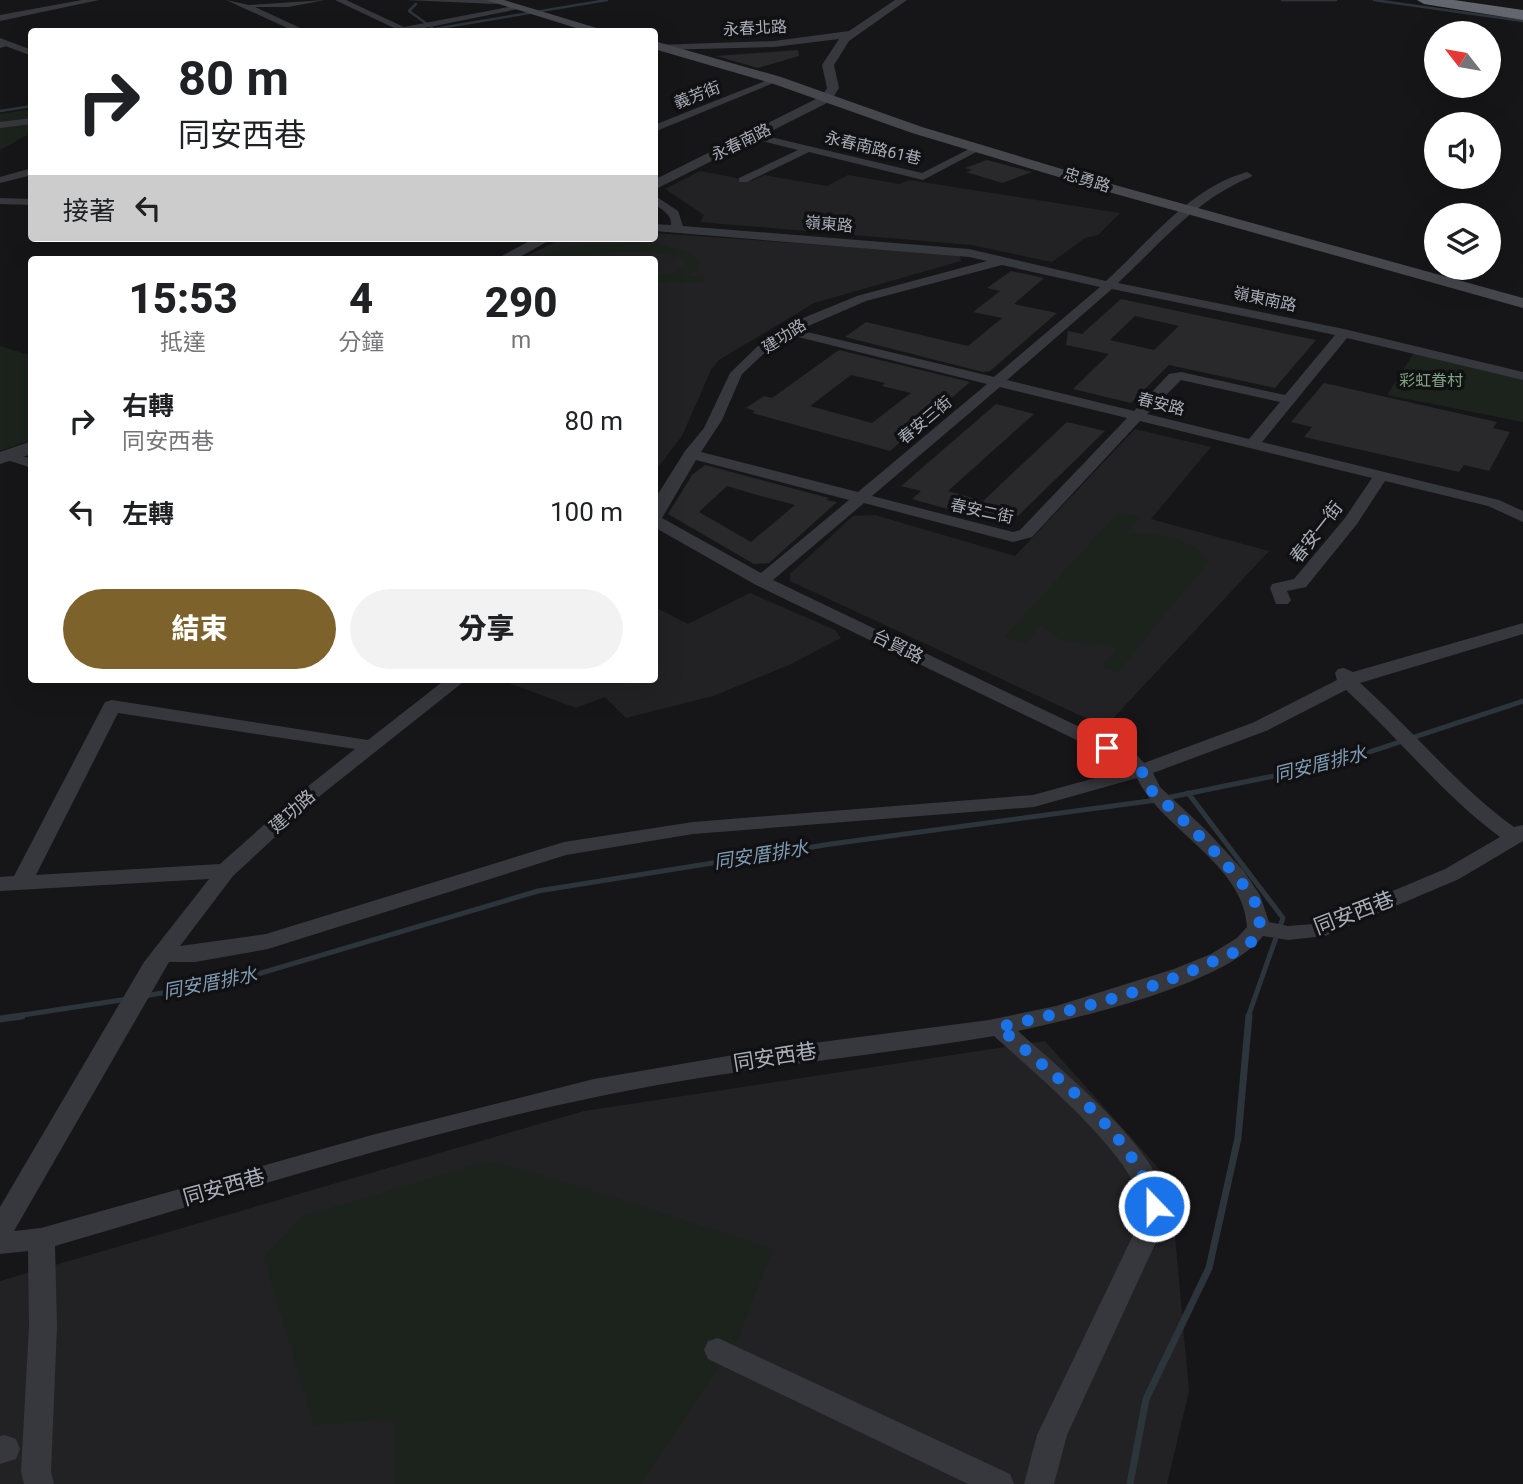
<!DOCTYPE html>
<html lang="zh-TW">
<meta charset="utf-8">
<style>
:root{--surface:#fff;--page:#f2f2f2;--text:#202124;--muted:#757577;--accent:#7e622b}
body{margin:0;font-family:Roboto,"Noto Sans TC",sans-serif;background:var(--page);color:var(--text);height:100vh;display:flex;flex-direction:column;font-size:26px;white-space:nowrap}
*{box-sizing:border-box;margin:0}
p{font-size:23px;color:var(--muted)}
.icon{flex:none;width:38px;height:38px;fill:none;stroke:currentColor;stroke-width:2;stroke-linecap:round;stroke-linejoin:round}
.map{position:relative;flex:1;overflow:hidden}
.sheet{position:absolute;left:28px;top:256px;width:630px;height:427px;display:flex;flex-direction:column;background:var(--surface);border-radius:7px;box-shadow:0 7px 28px #0002}
.sheet>*{flex:none}
.hud{position:absolute;left:28px;top:28px;width:630px;height:214px;border-radius:7px;box-shadow:0 7px 28px #0002;background:#fff;color:var(--text);overflow:hidden}
.needle{width:46px;rotate:301deg}
.tools{position:absolute;left:1424px;top:21px;display:grid;gap:14px}
.tools a{display:grid;place-items:center;width:77px;height:77px;border-radius:50%;background:var(--surface);box-shadow:0 7px 28px #0002;font-size:35px}
.pin{position:absolute;display:grid;place-items:center;width:60px;height:60px;color:#fff;margin:-30px;border-radius:14px;box-shadow:0 4px 10px #0006}
.me{position:absolute;width:77px;margin:-38px;rotate:338deg;stroke-linejoin:round;filter:drop-shadow(0 0 5px #0008)}
.turn{display:flex;align-items:center;gap:24px;height:147px;padding:0 35px;font-size:32px}
.turn .icon{width:91px;height:91px;stroke-width:2.5}
.turn b{display:block;font-size:49px;line-height:60px}
.then{display:flex;align-items:center;height:66px;padding:0 35px;background:#0003;gap:14px;font-size:26px}
.eta{display:flex;justify-content:space-evenly;align-items:center;height:119px;text-align:center}
.eta b{font-size:42px;font-weight:800;line-height:49px}
.button{display:flex;gap:14px;margin-top:auto;padding:14px 35px}
.button a{flex:1;height:80px;border-radius:42px;background:var(--accent);color:#fff;font-size:28px;font-weight:800;line-height:80px;text-align:center}
.button a+a{background:var(--page);color:var(--text)}
ul{padding:0;list-style:none}
li{display:flex;align-items:center;gap:21px;height:91px;padding:0 35px}
li div{flex:1}
li b{display:block;font-size:26px}
li em{font-style:normal}
.map>svg:first-child{display:block}
</style>
<div class="map">
<svg width="1523" height="1484" viewBox="0 0 1523 1484">
<rect width="100%" height="100%" fill="#161618"/>
<g fill="#222225">
<path d="M 700,171 L 752,181 L 764,175 L 827,186 L 848,175 L 899,184 L 909,180 L 1120,213 L 1098,235 L 1085,238 L 1052,262 L 971,245 L 700,222 L 704,215 L 665,189 Z"/>
<path d="M 655,233 L 960,255 L 961,261 L 814,303 L 719,360 L 711,370 L 682,436 L 655,471 L 654,259 L 521,259 L 563,238 L 654,238 Z"/>
<path d="M 1135,429 L 1211,447 L 1151,519 L 1269,551 L 1105,727 L 790,581 L 790,574 L 853,516 L 875,515 L 1015,556 Z"/>
<path d="M 750,593 L 835,630 L 841,638 L 789,665 L 713,696 L 626,718 L 605,697 L 576,708 L 498,679 L 654,679 L 655,607 L 688,624 Z"/>
<path d="M 1045,1041 L 1170,1181 L 1189,1391 L 1167,1484 L 0,1484 L 0,1281 L 584,1111 Z"/>
</g>
<g fill="#1c231d">
<path d="M 31,109 L 31,133 L 0,150 L 0,114 Z"/>
<path d="M 585,245 C 616,245 679,236 700,261 L 698,270 L 690,276 L 705,276 L 703,283 L 655,283 L 655,275 L 672,273 L 686,264 C 676,240 561,259 536,259 L 558,249 Z"/>
<path d="M 0,346 L 32,356 L 31,440 L 0,451 Z"/>
<path d="M 1414,353 L 1523,379 L 1523,422 L 1387,395 Z"/>
<path d="M 1119,512 L 1140,517 L 1125,535 C 1150,529 1193,539 1209,561 L 1118,672 L 1102,667 L 1117,647 L 1060,640 L 1042,624 L 1026,643 L 1004,637 Z"/>
<path d="M 489,1161 L 572,1184 L 773,1249 L 737,1341 L 641,1484 L 394,1484 L 393,1419 L 314,1425 L 264,1258 L 301,1217 Z"/>
</g>
<g fill="none" stroke-linecap="round" stroke-linejoin="round">
<g stroke="#2c353c" stroke-width="2.5">
<path d="M 1282,0 L 1336,0"/>
<path d="M 1374,0 L 1523,21"/>
<path d="M 416,4 L 409,11 L 438,32"/>
<path d="M 416,32 L 607,0"/>
<path d="M 0,111 L 32,106"/>
</g>
<g stroke="#2c353c" stroke-width="5">
<path d="M 1188,793 L 1283,918 L 1248,1017"/>
<path d="M 1166,798 L 1333,764 L 1523,701"/>
<path d="M 145,996 L 244,978 L 538,891 L 831,844 L 1157,800"/>
<path d="M 10,1017 L 128,999"/>
</g>
<g stroke="#2c353c" stroke-width="7">
<path d="M 0,1019 L 22,1016"/>
<path d="M 1130,1484 L 1146,1399 L 1209,1268 L 1238,1138 L 1249,1016"/>
</g>
</g>
<g fill="#29292c" fill-rule="evenodd">
<path d="M 798,50 L 799,56 L 758,68 L 716,56 Z"/>
<path d="M 987,160 L 1032,172 L 1002,183 L 966,172 L 972,170 L 965,168 Z"/>
<path d="M 1011,271 L 1044,278 L 1014,304 L 1057,313 L 990,371 L 983,372 L 845,337 L 866,322 L 968,346 L 1002,318 L 973,312 L 1000,291 L 987,288 Z"/>
<path d="M 1121,299 L 1220,320 L 1316,340 L 1275,388 L 1169,365 L 1131,403 L 1073,389 L 1109,354 L 1066,345 L 1068,331 L 1082,334 ZM 1135,316 L 1179,326 L 1154,350 L 1110,340 Z"/>
<path d="M 839,350 L 970,382 L 890,451 L 752,413 L 755,411 L 746,408 L 764,396 L 772,398 ZM 851,375 L 885,383 L 882,386 L 911,393 L 872,423 L 810,406 Z"/>
<path d="M 1324,383 L 1497,422 L 1493,428 L 1510,432 L 1489,471 L 1464,465 L 1459,472 L 1304,437 L 1312,427 L 1291,422 Z"/>
<path d="M 996,404 L 1034,414 L 948,491 L 983,501 L 1067,422 L 1105,431 L 1018,516 L 1000,512 L 990,521 L 912,499 L 921,491 L 901,486 Z"/>
<path d="M 705,465 L 829,498 L 826,500 L 837,502 L 769,563 L 754,564 L 668,514 L 692,475 ZM 727,486 L 757,495 L 795,505 L 751,542 L 699,512 Z"/>
</g>
<g fill="none" stroke-linecap="round" stroke-linejoin="round">
<g fill="#37383d" fill-rule="evenodd">
<path d="M 82,0 L 99,0 L 0,21 L 0,15 Z"/>
<path d="M 226,0 L 249,5 L 325,0 L 288,7 L 255,7 L 309,32 L 296,32 Z"/>
<path d="M 335,0 L 346,0 L 404,27 L 519,5 L 523,8 L 405,32 L 384,32 L 394,28 Z"/>
<path d="M 406,0 L 498,0 L 500,2 L 496,4 Z"/>
<path d="M 0,38 L 32,50 L 32,56 L 0,44 Z"/>
<path d="M 773,78 L 781,80 L 654,132 L 654,125 Z"/>
<path d="M 32,118 L 32,124 L 0,128 L 0,122 Z"/>
<path d="M 754,133 L 922,173 L 975,146 L 984,148 L 923,180 L 809,152 L 747,182 L 739,182 L 739,178 L 798,150 L 750,138 L 750,134 Z"/>
<path d="M 32,168 L 32,175 L 0,183 L 0,177 Z"/>
<path d="M 1247,172 L 1252,175 L 1251,177 C 1196,199 1160,244 1118,283 L 1344,329 L 1523,372 L 1523,380 L 1347,338 L 1262,442 L 1499,500 L 1523,511 L 1523,522 L 1488,506 L 1385,481 L 1357,524 L 1306,587 L 1287,591 L 1291,600 L 1288,604 L 1276,604 L 1270,588 L 1272,584 L 1294,579 L 1345,518 L 1372,478 L 1140,421 L 1032,537 L 1013,542 L 864,503 L 773,580 L 1136,754 L 1144,763 L 1252,723 L 1337,680 L 1335,673 L 1338,669 L 1344,668 L 1353,672 L 1523,623 L 1523,634 L 1360,683 C 1413,730 1457,786 1514,827 L 1523,825 L 1523,841 L 1459,879 L 1325,936 L 1288,940 L 1263,936 C 1224,985 1081,1017 1018,1031 C 1057,1066 1164,1153 1167,1206 C 1167,1212 1164,1221 1163,1227 L 1067,1435 L 1054,1484 L 1024,1484 L 1037,1435 L 1137,1227 C 1138,1221 1141,1212 1141,1206 C 1139,1159 1029,1068 994,1036 C 861,1058 728,1069 596,1097 C 413,1135 234,1194 55,1246 L 57,1326 L 51,1472 L 54,1484 L 24,1484 L 21,1472 L 29,1326 L 28,1251 L 0,1254 L 0,1207 L 144,962 L 209,879 L 0,891 L 0,877 L 14,876 L 105,702 L 112,700 L 368,740 L 446,679 L 467,679 L 316,799 L 233,876 L 180,946 L 266,934 L 564,842 L 693,822 L 1033,795 L 1128,769 L 1122,762 L 756,585 L 654,527 L 654,501 L 658,494 L 685,451 L 704,428 L 730,373 L 762,342 L 791,323 L 857,296 L 987,261 L 969,257 L 654,231 L 654,224 L 671,225 C 672,214 662,210 654,204 L 654,195 L 678,211 L 683,226 L 969,249 L 1106,281 C 1149,242 1189,188 1247,172 ZM 1002,265 L 1100,287 L 994,377 L 799,330 L 866,301 ZM 1112,289 L 1335,335 L 1285,395 L 1181,372 L 1169,374 L 1134,411 L 1007,380 ZM 790,335 L 987,384 L 858,492 L 701,452 L 722,420 L 742,374 L 771,347 ZM 1181,380 L 1280,402 L 1249,439 L 1147,414 ZM 1000,387 L 1127,418 L 1020,530 L 1013,532 L 872,496 ZM 696,460 L 849,500 L 761,573 L 662,518 ZM 1346,690 C 1399,738 1443,795 1500,837 L 1445,869 L 1314,924 L 1288,926 L 1269,922 L 1260,895 L 1243,870 L 1206,830 L 1160,787 L 1153,773 L 1266,731 ZM 118,713 L 355,749 L 302,791 L 220,864 L 36,875 ZM 1137,778 C 1161,829 1244,864 1247,927 L 1237,938 L 1211,954 L 1174,969 L 1056,1006 L 989,1020 L 768,1049 L 594,1079 L 372,1135 L 41,1228 L 14,1231 L 169,962 L 195,962 L 268,949 L 566,855 L 693,834 L 1034,807 Z"/>
<path d="M 0,198 L 32,199 L 32,205 L 0,204 Z"/>
<path d="M 6,451 L 32,459 L 32,468 L 1,458 L 1,452 Z"/>
<path d="M 718,1338 L 1010,1474 L 1014,1484 L 968,1484 L 708,1359 L 704,1350 L 708,1341 Z"/>
<path d="M 5,1435 L 16,1439 L 20,1449 L 16,1459 L 0,1464 L 0,1436 Z"/>
</g>
<g fill="#37383d" fill-rule="evenodd">
<path d="M 895,0 L 907,0 L 849,41 L 834,65 L 839,88 L 831,101 L 654,190 L 654,180 L 822,96 L 827,88 L 822,65 L 839,39 L 774,47 L 660,50 L 656,49 L 656,45 L 774,41 L 849,31 Z"/>
<path d="M 0,42 L 14,44 L 0,48 Z"/>
<path d="M 535,238 L 554,238 L 516,259 L 496,259 Z"/>
<path d="M 32,441 L 32,454 L 0,464 L 0,452 Z"/>
</g>
<g fill="#45474d" fill-rule="evenodd">
<path d="M 486,0 L 504,0 L 610,32 L 589,32 Z"/>
<path d="M 654,41 L 781,77 L 922,127 L 1115,185 L 1523,298 L 1523,308 L 1105,191 L 912,133 L 771,83 L 654,49 Z"/>
</g>
<path fill="#63666e" fill-rule="evenodd" d="M 1417,0 L 1454,0 L 1523,10 L 1523,20 L 1424,4 Z"/>
</g>
<g fill="none" stroke-linecap="round" stroke-linejoin="round">
<path stroke="#1a73e8" stroke-width="12" stroke-dasharray="0 21.6" d="M 1107,748 C 1126,757 1145,767 1150,789 C 1172,809 1260,890 1260,917 C 1260,925 1256,936 1251,942 C 1241,951 1230,954 1218,959 C 1149,992 1074,1010 999,1027 C 1052,1075 1136,1134 1154,1206"/>
</g>
<g text-anchor="middle" dominant-baseline="central" stroke-width="7" stroke-linejoin="round" paint-order="stroke">
<g font-size="16" fill="#a8adb8" stroke="#111113">
<text transform="translate(755 28) rotate(-3)">永春北路</text>
<text transform="translate(697 95) rotate(-21)">義芳街</text>
<text transform="translate(741 142) rotate(-26)">永春南路</text>
<text transform="translate(873 148) rotate(13)">永春南路61巷</text>
<text transform="translate(1087 180) rotate(17)">忠勇路</text>
<text transform="translate(829 224) rotate(5)">嶺東路</text>
<text transform="translate(1265 299) rotate(12)">嶺東南路</text>
<text transform="translate(784 336) rotate(-33)">建功路</text>
<text transform="translate(1161 404) rotate(14)">春安路</text>
<text transform="translate(925 420) rotate(-40)">春安三街</text>
<text transform="translate(982 511) rotate(12)">春安二街</text>
</g>
<g font-size="16" fill="#7fa381" stroke="#111113">
<text x="1431" y="380">彩虹眷村</text>
</g>
<g font-size="18" fill="#a8adb8" stroke="#111113">
<text transform="translate(1316 532) rotate(-52)">春安一街</text>
<text transform="translate(898 646) rotate(26)">台貿路</text>
<text transform="translate(292 811) rotate(-42)">建功路</text>
</g>
<g font-size="19" font-style="italic" fill="#7f9bb3" stroke="#111113">
<text transform="translate(1320 764) rotate(-14)">同安厝排水</text>
<text transform="translate(761 855) rotate(-9)">同安厝排水</text>
<text transform="translate(210 983) rotate(-11)">同安厝排水</text>
</g>
<g font-size="21" fill="#a8adb8" stroke="#111113">
<text transform="translate(1354 913) rotate(-21)">同安西巷</text>
<text transform="translate(775 1057) rotate(-9)">同安西巷</text>
<text transform="translate(224 1187) rotate(-16)">同安西巷</text>
</g>
</g>
</svg>
<div class="tools">
<a><svg class="needle" viewBox="-14 -14 28 28"><path d="M0-13l5 13h-10z" fill="#e53935"/><path d="M0 13l5-13h-10z" fill="#757577"/></svg></a>
<a><svg class="icon" aria-label="sound" viewBox="0 0 24 24"><path d="M4 9h4l5-4v14l-5-4H4zM17 9q2 3 0 6"/></svg></a>
<a><svg class="icon" aria-label="layers" viewBox="0 0 24 24"><path d="M12 4l9 5-9 5-9-5zM3 14l9 5 9-5"/></svg></a>
</div>
<div class="pin" style="left:1107px;top:748px;background:#d93025"><svg class="icon" aria-label="arrive" viewBox="0 0 24 24"><path d="M6 21V4h12l-3 4 3 4H6"/></svg></div>
<svg class="me" style="left:1154px;top:1206px" viewBox="-20 -20 40 40"><circle r="17" fill="#1a73e8" stroke="#fff" stroke-width="3"/><path d="M0-11L8 9 0 5-8 9z" fill="#fff"/></svg>
<div class="hud">
<div class="turn"><svg class="icon" aria-label="right" viewBox="0 0 24 24"><path d="M7 20v-9h11M14 6l5 5-5 5"/></svg><div><b>80 m</b>同安西巷</div></div>
<div class="then">接著<svg class="icon" aria-label="left" viewBox="0 0 24 24"><path d="M17 20v-9H6M10 6l-5 5 5 5"/></svg></div>
</div>
<section class="sheet">
<div class="eta">
<div><b>15:53</b><p>抵達</p></div>
<div><b>4</b><p>分鐘</p></div>
<div><b>290</b><p>m</p></div>
</div>
<ul>
<li><svg class="icon" aria-label="right" viewBox="0 0 24 24"><path d="M7 20v-9h11M14 6l5 5-5 5"/></svg><div><b>右轉</b><p>同安西巷</p></div><em>80 m</em></li>
<li><svg class="icon" aria-label="left" viewBox="0 0 24 24"><path d="M17 20v-9H6M10 6l-5 5 5 5"/></svg><div><b>左轉</b></div><em>100 m</em></li>
</ul>
<div class="button"><a>結束</a><a>分享</a></div>
</section>
</div>
